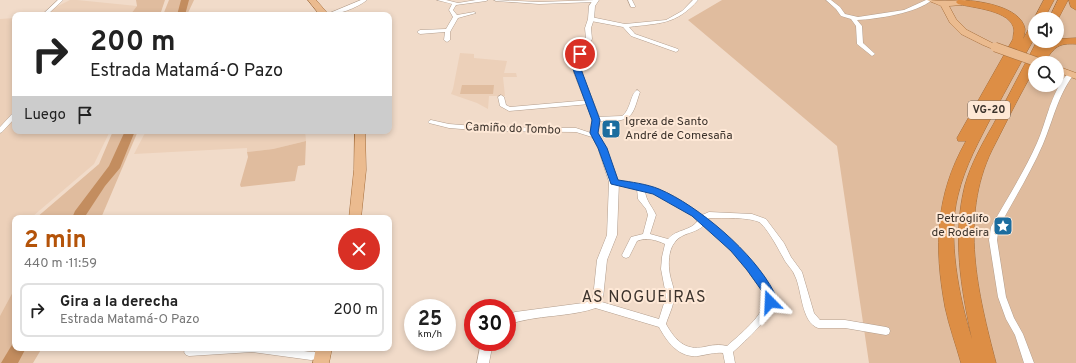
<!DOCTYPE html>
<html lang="es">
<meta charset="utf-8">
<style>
:root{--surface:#fff;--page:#f6f6f6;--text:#222;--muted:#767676;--line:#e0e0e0;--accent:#b45309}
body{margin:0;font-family:Overpass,sans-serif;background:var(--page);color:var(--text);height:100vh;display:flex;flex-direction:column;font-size:15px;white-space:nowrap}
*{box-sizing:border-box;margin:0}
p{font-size:13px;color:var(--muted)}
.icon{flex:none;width:22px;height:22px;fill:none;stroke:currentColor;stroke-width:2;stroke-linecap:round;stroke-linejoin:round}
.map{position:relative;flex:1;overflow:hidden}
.sheet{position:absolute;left:12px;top:215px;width:380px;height:136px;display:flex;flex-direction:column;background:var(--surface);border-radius:8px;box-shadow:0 2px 6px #0003}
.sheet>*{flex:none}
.top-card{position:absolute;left:12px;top:12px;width:380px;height:122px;border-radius:8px;box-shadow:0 2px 6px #0003;background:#fff;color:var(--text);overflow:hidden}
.buttons{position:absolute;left:1028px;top:12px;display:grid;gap:8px}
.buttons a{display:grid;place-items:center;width:36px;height:36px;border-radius:50%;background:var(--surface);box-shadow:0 2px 6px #0003;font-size:20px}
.speed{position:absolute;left:404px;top:299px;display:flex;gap:8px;font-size:20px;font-weight:700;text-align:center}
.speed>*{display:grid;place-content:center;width:52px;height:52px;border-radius:50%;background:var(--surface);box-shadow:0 2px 6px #0003;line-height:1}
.speed small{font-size:10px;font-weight:400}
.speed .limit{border:6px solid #d22;background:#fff;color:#111}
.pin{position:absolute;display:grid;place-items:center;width:34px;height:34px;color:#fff;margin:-17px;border:2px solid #fff;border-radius:50%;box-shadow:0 1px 4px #0007}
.me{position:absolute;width:44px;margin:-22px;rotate:339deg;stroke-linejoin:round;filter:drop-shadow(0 0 3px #0008)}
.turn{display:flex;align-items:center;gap:14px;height:84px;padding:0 12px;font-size:18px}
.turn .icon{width:52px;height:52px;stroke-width:2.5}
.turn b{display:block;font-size:28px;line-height:34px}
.then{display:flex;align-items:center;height:38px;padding:0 12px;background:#0003;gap:8px;font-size:15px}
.round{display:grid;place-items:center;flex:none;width:42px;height:42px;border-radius:21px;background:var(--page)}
.headline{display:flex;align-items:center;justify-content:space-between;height:68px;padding:0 12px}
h1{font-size:24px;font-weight:700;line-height:30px;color:var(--accent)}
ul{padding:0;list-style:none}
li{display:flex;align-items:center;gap:12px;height:54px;margin:0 8px 6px;padding:0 4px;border:2px solid var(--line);border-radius:8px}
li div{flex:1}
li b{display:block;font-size:15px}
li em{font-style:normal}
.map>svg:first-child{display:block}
</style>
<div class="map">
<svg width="1076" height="363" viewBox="0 0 1076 363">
<rect width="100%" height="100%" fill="#f1dbc9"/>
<g fill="#ecd0b9">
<path d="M 70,0 L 77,0 L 137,6 L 130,15 L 35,15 L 42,14 Z"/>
<path d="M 15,18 L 15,131 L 110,131 L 94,164 L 33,216 L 34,218 L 15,218 L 15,298 L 0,334 L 0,19 Z"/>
<path d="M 460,53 L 474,54 L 474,58 L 507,61 L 504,73 L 516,73 L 517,77 L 503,77 L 505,96 L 489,96 L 488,109 L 477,103 L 451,94 L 453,89 Z"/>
<path d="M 146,131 L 305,131 L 306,141 L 273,149 L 247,152 L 247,148 L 134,154 Z"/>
</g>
<g fill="#e0bc9e" fill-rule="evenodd">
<path d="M 136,0 L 165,0 L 160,15 L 130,15 L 137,6 Z"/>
<path d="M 169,0 L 194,0 L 187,15 L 163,15 Z"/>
<path d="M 722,0 L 1076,0 L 1076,363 L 869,363 L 837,146 L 688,20 ZM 1035,19 L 1057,19 L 1057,41 L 1035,41 ZM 1035,63 L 1057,63 L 1057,85 L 1035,85 Z"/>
<path d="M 462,85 L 494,85 L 493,94 L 460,94 Z"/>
<path d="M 113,131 L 138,131 L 101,218 L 36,218 L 99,164 Z"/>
<path d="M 306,141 L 305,165 L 298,166 L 295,181 L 241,187 L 240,185 L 248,157 L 247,152 L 273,149 Z"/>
<path d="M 15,288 L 15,348 L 42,348 L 33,363 L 0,363 L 0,316 Z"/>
</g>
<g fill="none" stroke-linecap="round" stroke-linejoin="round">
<g fill="#c38d5f" fill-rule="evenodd">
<path d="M 181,0 L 189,0 L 185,15 L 177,15 Z"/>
<path d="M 125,131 L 135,131 L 120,168 L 105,186 L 84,218 L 72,218 L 75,211 L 109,166 Z"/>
<path d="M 15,342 L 15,348 L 26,348 L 18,363 L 1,363 L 13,343 Z"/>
</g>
<g stroke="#b39e8d" stroke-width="1">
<g id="minor">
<path d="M 58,0 L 63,0 L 47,15 L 42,15 Z"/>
<path d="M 361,0 L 367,0 C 357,8 338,15 325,15 Z"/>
<path d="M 437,0 L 446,0 L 458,3 L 476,0 L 488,0 L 486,1 L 456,5 L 453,10 L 457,15 L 474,12 L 476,13 L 458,18 L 450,32 L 450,40 L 447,42 L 444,40 L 445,32 L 420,34 L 417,32 L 420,30 L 446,29 L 453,17 L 449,10 L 452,4 Z"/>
<path d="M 494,0 L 539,2 L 597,0 L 597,1 L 595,2 L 539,4 L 496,1 Z"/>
<path d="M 628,0 L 632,0 L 635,6 L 635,7 L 631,7 Z"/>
<path d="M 693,0 L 698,0 C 676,25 660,23 629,27 L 635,34 L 678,49 L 679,50 L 676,52 L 631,36 L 623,27 L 591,21 L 588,19 L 591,17 L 625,24 L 666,20 L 682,11 Z"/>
<path d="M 826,0 L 831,0 L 840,7 L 845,14 L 858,17 L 904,10 L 926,0 L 932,0 C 917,13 877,19 857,20 L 862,26 L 863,43 L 874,53 L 875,54 L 872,56 L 857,44 L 856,26 L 851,19 L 841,16 L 836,9 Z"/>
<path d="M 1071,72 L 1074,74 C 1057,97 1054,118 1043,144 C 1031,172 1014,199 999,227 L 997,240 L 1006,297 L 1014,318 L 1023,334 L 1034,363 L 1024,363 L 1015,335 L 1006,319 L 998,297 L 989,240 L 991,227 C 1007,199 1024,172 1037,143 C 1042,132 1045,120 1049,109 C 1053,98 1061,77 1071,72 Z"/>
<path d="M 637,90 L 640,92 C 633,112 634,121 610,121 C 604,121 599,121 594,120 L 593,119 L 596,117 L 622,116 C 631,110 630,94 637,90 Z"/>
<path d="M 501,95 L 504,97 L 506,105 L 510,107 L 590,100 L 593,102 L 590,104 L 509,111 L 500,106 L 498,97 Z"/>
<path d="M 15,112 L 15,118 L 2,132 L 0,133 L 0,127 L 13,113 Z"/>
<path d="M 431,120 L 449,124 L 487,127 L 576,128 L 597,135 L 598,136 L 595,138 L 576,132 L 487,131 L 449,128 L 429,123 L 428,122 L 429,121 Z"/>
<path d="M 612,180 L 614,180 C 629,183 645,185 660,190 C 675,195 689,206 702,215 L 709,212 L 752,214 L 766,219 L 784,243 L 791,257 L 802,272 L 814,313 L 820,320 L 845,320 L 886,327 L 889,328 L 890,331 L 889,334 L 886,335 L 845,328 L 818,328 C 801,322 802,290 795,276 C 793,270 788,266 785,261 C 780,252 767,227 759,222 C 749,217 722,218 710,218 L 707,219 C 730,238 749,259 766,283 C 769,288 775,293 774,299 C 773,317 745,341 733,352 L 735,363 L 725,363 L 723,353 C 714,352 706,355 698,356 C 679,358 667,342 659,327 L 592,307 L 591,304 L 592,301 L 595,300 L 659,319 L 666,297 L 665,290 L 661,269 L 662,257 L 665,244 C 656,240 647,237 637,241 L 629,257 L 626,258 L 623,257 L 622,255 L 631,237 L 643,234 L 648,215 L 646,209 L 638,199 L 637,189 L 612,184 L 610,182 ZM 645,191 C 665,196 682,208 698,220 C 692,231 676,229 668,239 L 650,234 L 656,215 C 652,206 646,201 645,191 ZM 704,225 C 723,242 740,260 755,281 C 759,286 763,291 766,297 C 765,315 739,335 727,346 C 719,344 712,345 704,347 C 685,351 675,340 666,324 C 669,314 675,304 674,293 C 674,287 671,281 670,275 C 668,265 668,250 675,242 C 682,232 696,234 704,225 Z"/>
<path d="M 189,348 L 282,348 L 311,352 L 323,351 L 326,352 L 328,355 L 326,358 L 311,360 L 252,352 L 189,356 L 186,355 L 184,352 L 186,349 Z"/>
</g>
</g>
<g stroke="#b39e8d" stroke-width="1">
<g id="tertiary">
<path d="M 593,0 L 599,0 L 595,6 L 594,19 L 591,28 L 592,39 L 583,56 L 581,63 L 582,73 L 600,119 L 598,133 L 606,148 L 619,182 L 617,235 L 607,260 L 603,298 L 599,307 C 569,318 537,314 507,325 L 507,315 L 515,312 L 583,303 L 591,301 L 593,298 L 597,260 L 607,235 L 609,182 L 598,148 L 590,133 L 592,119 L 574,73 L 573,63 L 575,56 L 586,39 L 585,28 L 588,19 L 589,6 Z"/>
<path d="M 481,342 L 493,342 L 489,363 L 477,363 Z"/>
</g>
</g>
<g stroke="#a56e3c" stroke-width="1">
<g id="primary">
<path d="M 308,0 L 316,0 L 329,15 L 320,15 Z"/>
<path d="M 927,0 L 944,1 L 966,0 L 962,5 L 949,6 L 956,19 L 967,30 L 1000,47 L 998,49 L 995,50 L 983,45 L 961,34 L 950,23 L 941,6 Z"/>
<path d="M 1057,66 L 1076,73 L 1076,79 L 1057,72 Z"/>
<path d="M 355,131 L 365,131 L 366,170 L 361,218 L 349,218 L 354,170 Z"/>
<path d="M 316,348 L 332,348 L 329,363 L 313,363 Z"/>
</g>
</g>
<g stroke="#a56e3c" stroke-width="1">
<g id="motorway">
<path d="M 958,0 C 976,0 1021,6 1025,29 C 1025,32 1024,36 1023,39 L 1031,25 L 1035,24 L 1035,37 C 1021,62 1007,88 993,114 C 979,141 965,166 958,195 C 947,237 959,298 972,339 C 961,289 952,236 965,185 C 971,164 982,144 993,125 C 1008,97 1022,69 1037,41 L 1047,41 L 1045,46 L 1051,41 L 1057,41 L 1057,39 L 1076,38 L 1076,44 C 1058,43 1055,47 1045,61 L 1037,61 L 1035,63 C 1035,71 1028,80 1024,88 C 1013,108 1003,129 992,150 C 959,218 978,294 996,363 L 961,363 C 956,345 949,326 945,307 C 934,247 935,196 966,141 L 958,141 L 957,138 L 1013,39 C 1013,36 1014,32 1014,30 C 1012,10 972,8 958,4 L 956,2 Z"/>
<path d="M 1044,0 L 1054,0 L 1044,19 L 1035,19 L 1035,20 L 1034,19 Z"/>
<path d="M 1058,0 L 1068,0 L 1057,21 L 1057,19 L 1049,19 Z"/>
<path d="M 1069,0 L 1076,0 L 1076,10 L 1071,7 Z"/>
</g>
</g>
<use href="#minor" fill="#fff" fill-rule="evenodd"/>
<use href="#tertiary" fill="#fff" fill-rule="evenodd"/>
<use href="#primary" fill="#ebbb8f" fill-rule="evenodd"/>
<use href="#motorway" fill="#dd8e45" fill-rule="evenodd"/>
<g stroke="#a56e3c" stroke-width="10" stroke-linecap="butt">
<path id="primary-bridge" d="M 995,47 L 1040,63"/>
</g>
<use href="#primary-bridge" stroke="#ebbb8f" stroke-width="9"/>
</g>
<path fill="#1a73e8" stroke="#114b97" d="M 580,52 L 583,54 L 581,60 L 581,69 L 600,120 L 598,133 L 607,148 L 618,180 C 631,182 647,184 659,189 C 699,206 754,253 774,292 L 776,297 L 773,305 L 770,307 L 766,305 L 764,294 L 747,270 L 731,251 L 692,216 L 653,194 L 611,184 L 598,148 L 590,133 L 592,120 L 573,69 L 574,60 L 577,53 Z"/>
<defs>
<g id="church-square" transform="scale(1)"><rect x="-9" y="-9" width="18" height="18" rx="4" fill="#1c6d9f" stroke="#fee8d6"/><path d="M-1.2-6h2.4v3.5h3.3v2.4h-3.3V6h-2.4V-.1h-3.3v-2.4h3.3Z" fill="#fff"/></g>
<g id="sight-square" transform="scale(1)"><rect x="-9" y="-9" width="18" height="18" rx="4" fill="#1c6d9f" stroke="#fee8d6"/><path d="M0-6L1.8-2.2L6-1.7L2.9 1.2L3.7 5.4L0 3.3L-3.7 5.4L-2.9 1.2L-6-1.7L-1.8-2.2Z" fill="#fff"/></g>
</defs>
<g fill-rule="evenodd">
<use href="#church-square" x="611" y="129"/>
<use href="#sight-square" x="1003" y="226"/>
</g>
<g text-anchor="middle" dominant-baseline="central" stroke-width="4" stroke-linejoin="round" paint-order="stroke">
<rect fill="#fee8d6" stroke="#76695f" stroke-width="1" x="968" y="101" width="42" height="18" rx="3"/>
<g font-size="11" font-weight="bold" fill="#3c332c">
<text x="989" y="110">VG-20</text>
</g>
<g font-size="12" fill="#3c332c" stroke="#fee8d6" text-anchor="start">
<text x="625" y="122">Igrexa de Santo<tspan x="625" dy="14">André de Comesaña</tspan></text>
<text x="989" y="219" text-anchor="end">Petróglifo<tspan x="989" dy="14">de Rodeira</tspan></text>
</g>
<g font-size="12" fill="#3c332c" stroke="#fee8d6">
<text transform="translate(513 129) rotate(2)">Camiño do Tombo</text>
</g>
<g font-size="16" letter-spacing="1" fill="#3c332c" stroke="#fee8d6">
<text x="644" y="298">AS NOGUEIRAS</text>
</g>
</g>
</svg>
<div class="buttons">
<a><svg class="icon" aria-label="sound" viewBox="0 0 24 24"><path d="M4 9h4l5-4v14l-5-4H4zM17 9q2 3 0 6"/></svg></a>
<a><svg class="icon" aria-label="search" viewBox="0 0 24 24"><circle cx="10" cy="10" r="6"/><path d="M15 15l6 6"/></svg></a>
</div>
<div class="speed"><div>25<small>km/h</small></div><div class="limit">30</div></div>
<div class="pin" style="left:580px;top:54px;background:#d93025"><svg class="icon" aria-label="arrive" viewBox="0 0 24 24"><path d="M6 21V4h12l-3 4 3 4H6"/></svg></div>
<svg class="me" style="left:770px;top:302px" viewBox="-20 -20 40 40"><path d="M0-17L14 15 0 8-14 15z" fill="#1a73e8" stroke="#fff" stroke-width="4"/></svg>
<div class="top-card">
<div class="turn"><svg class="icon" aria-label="right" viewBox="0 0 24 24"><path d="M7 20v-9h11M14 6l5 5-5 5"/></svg><div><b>200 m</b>Estrada Matamá-O Pazo</div></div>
<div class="then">Luego<svg class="icon" aria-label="arrive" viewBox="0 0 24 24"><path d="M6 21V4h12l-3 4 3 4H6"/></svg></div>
</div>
<section class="sheet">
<div class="headline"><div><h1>2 min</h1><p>440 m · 11:59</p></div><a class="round" style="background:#d93025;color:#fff"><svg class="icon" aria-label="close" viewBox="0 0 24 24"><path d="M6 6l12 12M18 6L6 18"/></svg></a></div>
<ul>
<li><svg class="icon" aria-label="right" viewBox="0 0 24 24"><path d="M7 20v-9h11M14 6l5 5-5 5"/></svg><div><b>Gira a la derecha</b><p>Estrada Matamá-O Pazo</p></div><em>200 m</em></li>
</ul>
</section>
</div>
